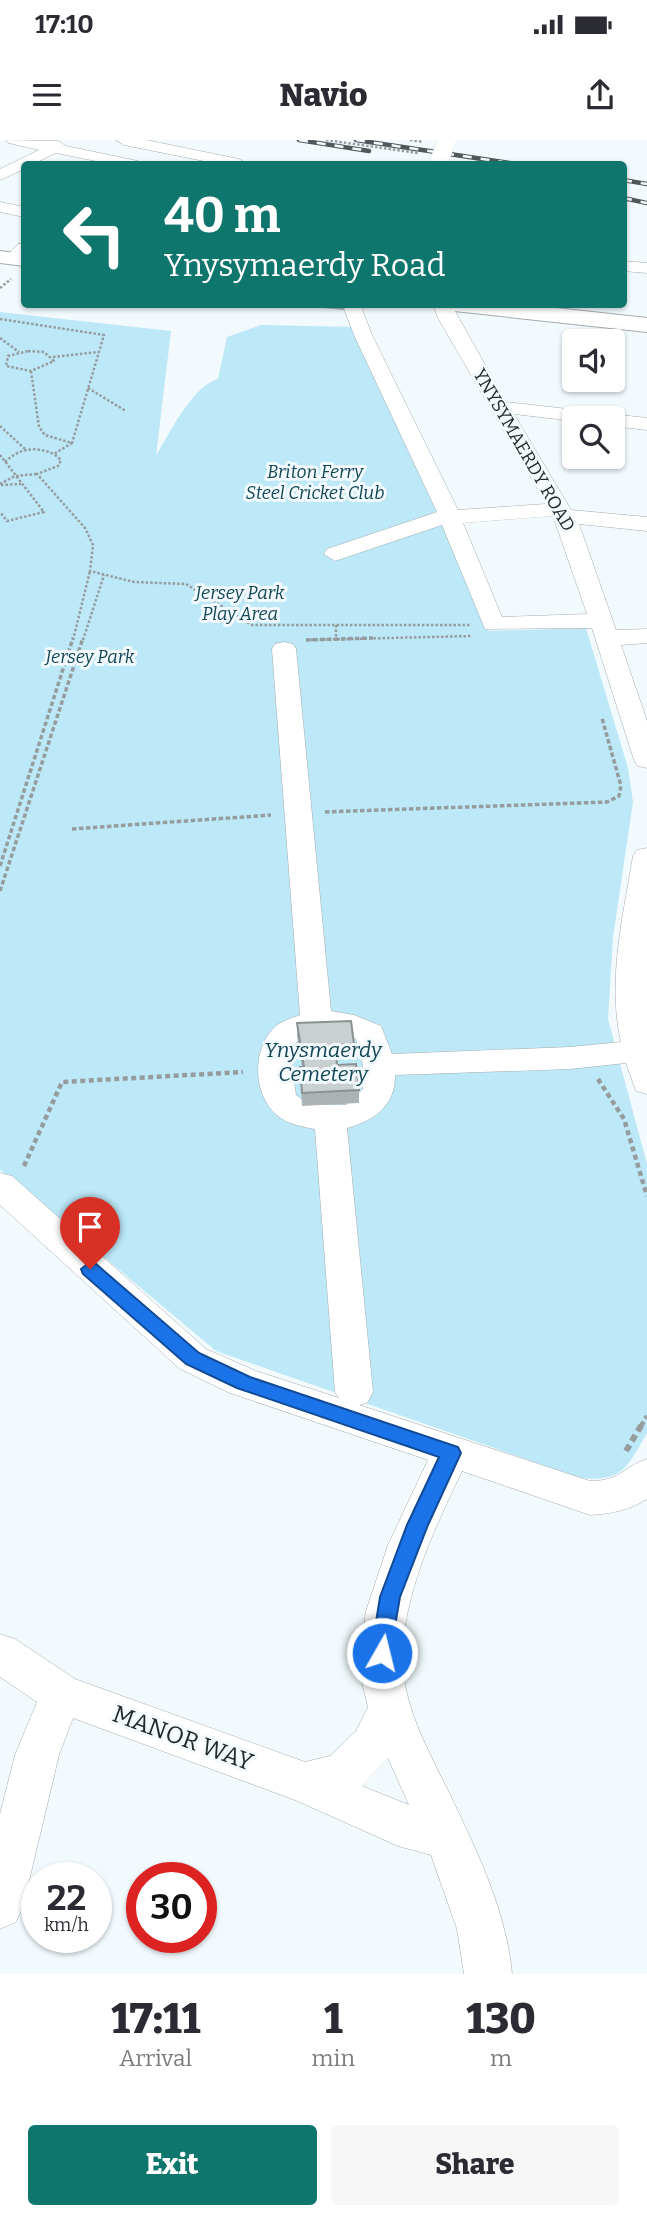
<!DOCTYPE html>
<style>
:root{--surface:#fff;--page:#f7f7f7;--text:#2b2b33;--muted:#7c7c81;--accent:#0f766e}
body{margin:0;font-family:Bitter,serif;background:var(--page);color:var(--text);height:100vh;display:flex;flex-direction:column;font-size:26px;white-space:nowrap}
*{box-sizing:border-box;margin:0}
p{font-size:23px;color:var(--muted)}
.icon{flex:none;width:38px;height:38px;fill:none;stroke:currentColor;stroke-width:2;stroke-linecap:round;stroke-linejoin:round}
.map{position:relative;height:1834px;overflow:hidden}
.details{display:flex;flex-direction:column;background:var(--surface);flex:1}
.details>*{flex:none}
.hud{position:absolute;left:21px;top:21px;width:606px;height:147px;border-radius:7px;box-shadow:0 2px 5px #0004;background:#0f766e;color:#fff;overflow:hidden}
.buttons{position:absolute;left:562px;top:189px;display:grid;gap:14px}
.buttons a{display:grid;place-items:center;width:63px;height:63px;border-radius:7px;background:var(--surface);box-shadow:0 2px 5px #0004;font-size:35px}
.speed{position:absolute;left:21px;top:1722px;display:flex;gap:14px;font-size:35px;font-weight:700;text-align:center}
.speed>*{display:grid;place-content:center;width:91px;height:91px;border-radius:50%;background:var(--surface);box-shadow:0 2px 5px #0004;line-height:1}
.speed small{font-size:18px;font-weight:400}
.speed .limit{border:10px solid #d22;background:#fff;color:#111}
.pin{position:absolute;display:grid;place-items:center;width:60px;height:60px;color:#fff;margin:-72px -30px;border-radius:50% 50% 50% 0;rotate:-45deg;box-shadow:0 0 7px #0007}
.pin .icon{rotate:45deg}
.me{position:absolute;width:77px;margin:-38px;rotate:8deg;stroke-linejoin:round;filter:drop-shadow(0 0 5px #0008)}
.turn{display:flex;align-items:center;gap:24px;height:147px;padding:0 28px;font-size:32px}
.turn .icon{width:91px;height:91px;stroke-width:2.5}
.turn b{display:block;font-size:49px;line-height:60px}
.eta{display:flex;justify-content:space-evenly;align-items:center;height:119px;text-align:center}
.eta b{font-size:42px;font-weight:800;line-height:49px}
.button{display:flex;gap:14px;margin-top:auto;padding:14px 28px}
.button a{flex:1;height:80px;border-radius:7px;background:var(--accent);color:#fff;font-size:28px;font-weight:800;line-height:80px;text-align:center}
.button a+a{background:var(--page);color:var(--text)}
.status{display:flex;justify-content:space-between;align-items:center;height:49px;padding:0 35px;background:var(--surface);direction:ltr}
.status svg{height:19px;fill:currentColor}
header{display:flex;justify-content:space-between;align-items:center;height:91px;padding:0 28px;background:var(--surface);font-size:32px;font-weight:800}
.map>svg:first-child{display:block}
</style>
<div class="status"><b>17:10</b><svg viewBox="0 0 49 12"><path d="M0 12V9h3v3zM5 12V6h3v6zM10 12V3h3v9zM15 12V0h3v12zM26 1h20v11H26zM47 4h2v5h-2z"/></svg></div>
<header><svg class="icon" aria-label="menu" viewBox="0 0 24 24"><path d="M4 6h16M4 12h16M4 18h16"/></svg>Navio<svg class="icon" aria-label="share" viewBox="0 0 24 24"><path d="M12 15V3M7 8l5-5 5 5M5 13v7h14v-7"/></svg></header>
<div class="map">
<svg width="647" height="1834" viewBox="0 0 647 1834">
<rect width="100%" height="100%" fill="#f2fafd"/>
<path fill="#bde8f8" d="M 0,172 L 171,191 L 156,316 C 169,294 193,245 218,239 L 227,197 L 261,185 L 355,187 L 476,451 L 489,491 L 586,488 L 628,628 L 633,662 L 613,797 L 608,879 L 647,1024 L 647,1293 C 627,1327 624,1342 580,1338 L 216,1211 L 0,1030 Z"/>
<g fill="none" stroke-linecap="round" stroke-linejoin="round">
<g stroke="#a5acaf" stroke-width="1">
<g id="minor">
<path d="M 6,0 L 58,1 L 66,6 L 138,21 L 140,24 L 111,24 L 56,13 L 33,24 L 24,24 L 24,29 L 0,40 L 0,29 L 39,10 L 9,3 Z"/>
<path d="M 116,0 L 146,0 L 239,19 L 247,24 L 219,24 L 124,5 Z"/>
<path d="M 0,62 L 24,67 L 24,77 L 0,72 Z"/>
<path d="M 24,103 L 24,117 L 19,123 L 7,123 L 4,119 L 18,104 Z"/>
<path d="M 623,121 L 647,123 L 647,133 L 623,131 Z"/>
<path d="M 347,164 L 366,164 L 362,169 L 372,195 L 458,370 L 546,364 L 438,178 L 433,164 L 451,164 L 506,262 L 647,278 L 647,290 L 612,286 L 612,278 L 574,278 L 574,281 L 514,274 L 571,370 L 647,377 L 647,391 L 579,384 L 616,490 L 647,489 L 647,503 L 621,505 L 647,581 L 647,628 L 638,626 L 634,620 L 592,488 L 485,489 L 442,385 L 335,421 L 324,414 L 327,409 L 437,372 L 354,195 L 344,169 ZM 553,376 L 587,474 L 502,477 L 463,383 Z"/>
<path d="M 284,502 L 293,504 L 296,509 L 331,871 L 354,875 L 381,886 L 392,914 L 570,907 L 621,902 C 607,840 623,777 633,716 L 637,710 L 647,708 L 647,954 L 636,951 L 626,923 L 570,929 L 395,935 C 395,966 375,980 347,988 L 373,1252 L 367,1263 L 359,1265 L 590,1341 C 621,1341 621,1328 647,1319 L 647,1359 C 630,1370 610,1374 590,1375 L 462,1331 C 436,1386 409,1441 403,1502 C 397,1561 430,1612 454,1663 C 479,1715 507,1775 512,1834 L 464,1834 L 457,1789 L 431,1715 L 398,1706 L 295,1660 L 73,1578 L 59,1615 L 23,1766 L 16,1782 L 0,1789 L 0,1674 L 15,1615 L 37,1562 L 0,1537 L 0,1494 L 15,1499 L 75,1539 L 305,1622 L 330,1616 L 356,1591 L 368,1567 L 361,1538 L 361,1505 L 366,1471 L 388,1405 L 428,1320 L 230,1253 L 180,1229 L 0,1065 L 0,1033 L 12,1036 L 206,1209 L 256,1231 L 339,1258 L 335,1252 L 315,989 C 303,987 288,984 278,976 C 252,956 252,908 275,887 C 281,881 293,878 300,875 L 272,509 L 275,504 ZM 320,891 L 339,892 L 356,899 L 363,925 L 363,949 L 346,965 L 310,965 L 296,955 L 290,912 L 298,900 ZM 388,1618 L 409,1665 L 362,1646 Z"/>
</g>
</g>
<g stroke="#a5acaf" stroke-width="2">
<g id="major">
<path d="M 0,111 L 24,114 L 24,126 L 0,123 Z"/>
<path d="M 443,164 L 520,164 L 647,178 L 647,192 L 454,171 Z"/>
</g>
</g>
<g stroke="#969c9e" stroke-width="2.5" stroke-dasharray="2.5 2" stroke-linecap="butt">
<path d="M 326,0 L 418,13"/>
<path d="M 410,0 L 423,2"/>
<path d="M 0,148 L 11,139"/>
<path d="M 0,179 L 104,195 L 72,303"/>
<path d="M 0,198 L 19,212"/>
<path d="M 28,211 L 44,212 L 54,221 L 31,231 L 6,226 L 8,216 Z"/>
<path d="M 53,217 L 99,212"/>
<path d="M 31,231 L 39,287 L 45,295 L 72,303 L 54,314 L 61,320 L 58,326 L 37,334 L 85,388 L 93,405 L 90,431 L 134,442 L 186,444 L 252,485 L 470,485"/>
<path d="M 88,248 L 126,271"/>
<path d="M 0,286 L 25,309"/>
<path d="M 0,315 L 44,372 L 7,381 L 0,372"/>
<path d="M 5,322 C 19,308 36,306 54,314"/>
<path d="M 0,344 L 15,336 L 37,334"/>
<path d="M 1,345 L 21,344"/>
<path d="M 336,485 L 336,500"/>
<path d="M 73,500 L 90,431"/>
<path d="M 83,500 L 104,435"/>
<path d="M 306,500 L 472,496"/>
</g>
<g stroke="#969c9e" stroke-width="3.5" stroke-dasharray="4.5 2.5" stroke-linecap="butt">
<path d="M 306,500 L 373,498"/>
<path d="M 325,672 L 607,662 L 619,656 L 621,646 L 602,578"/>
<path d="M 72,689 L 271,675"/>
<path d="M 0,726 L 73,498"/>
<path d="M 0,751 L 83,498"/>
</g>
<g stroke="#969c9e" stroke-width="4.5" stroke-dasharray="5 3.5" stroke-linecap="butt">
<path d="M 598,939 L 624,979 L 647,1056"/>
<path d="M 24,1026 L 62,942 L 243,932"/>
<path d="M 641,1286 L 647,1276"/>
</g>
<path stroke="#969c9e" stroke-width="6" stroke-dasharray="7 4.5" stroke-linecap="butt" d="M 626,1311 L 642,1284"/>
<use href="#minor" fill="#fff" fill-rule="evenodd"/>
<use href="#major" fill="#fff" fill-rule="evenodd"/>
<g stroke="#535759" stroke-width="4.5">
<g id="rail">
<path d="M 299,0 L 369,11"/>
<path d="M 356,0 L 516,24"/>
<path d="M 623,40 L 647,44"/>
<path d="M 623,58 L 647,63"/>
</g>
</g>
<use href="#rail" stroke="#f2fafd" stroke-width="2.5" stroke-dasharray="9" stroke-linecap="butt"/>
<g stroke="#a5acaf" stroke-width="18" stroke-linecap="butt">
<path id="minor-bridge" d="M 438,24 L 447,0"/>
</g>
<use href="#minor-bridge" stroke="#fff" stroke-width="18"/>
</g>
<g fill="#acb3b5">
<path d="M 313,164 L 346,164 L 344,170 L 313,167 Z"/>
<path d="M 297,883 L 354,904 L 354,917 L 337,918 L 337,925 L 359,950 L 359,963 L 302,966 L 300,927 L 302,927 L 297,896 Z"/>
</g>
<path fill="#c8d0d2" stroke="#8c9293" stroke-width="2" d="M 351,881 L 354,904 L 335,905 L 337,925 L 356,924 L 359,950 L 302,953 L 300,927 L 304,927 L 297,883 Z"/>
<path fill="#1a73e8" stroke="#114b97" stroke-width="2" d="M 90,1122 L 96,1124 L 199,1213 L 250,1237 L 458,1307 L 461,1313 L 428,1385 L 400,1457 L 389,1520 L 382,1523 L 374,1520 L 371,1513 L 380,1457 L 407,1385 L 439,1317 L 237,1248 L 186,1224 L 83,1134 L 81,1129 Z"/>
<g text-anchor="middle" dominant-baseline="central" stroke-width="6" stroke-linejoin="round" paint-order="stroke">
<g font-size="18" fill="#252829" stroke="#f2fafd">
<text transform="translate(524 310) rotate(60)">YNYSYMAERDY ROAD</text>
</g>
<g font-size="18" font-style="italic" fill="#134555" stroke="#f2fafd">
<text x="315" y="332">Briton Ferry<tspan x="315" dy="21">Steel Cricket Club</tspan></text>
<text x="240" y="453">Jersey Park<tspan x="240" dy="21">Play Area</tspan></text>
<text x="90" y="517">Jersey Park</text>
</g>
<g font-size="21" font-style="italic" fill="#134555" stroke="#f2fafd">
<text x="323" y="910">Ynysmaerdy<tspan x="323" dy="24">Cemetery</tspan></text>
</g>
<g font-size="24" fill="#252829" stroke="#f2fafd">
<text transform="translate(183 1598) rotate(20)">MANOR WAY</text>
</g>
</g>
</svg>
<div class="buttons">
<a><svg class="icon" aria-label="sound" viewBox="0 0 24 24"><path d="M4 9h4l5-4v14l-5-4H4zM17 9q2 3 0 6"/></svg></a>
<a><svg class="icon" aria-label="search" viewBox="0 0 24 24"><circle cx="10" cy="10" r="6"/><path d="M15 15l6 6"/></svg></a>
</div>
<div class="speed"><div>22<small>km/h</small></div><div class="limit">30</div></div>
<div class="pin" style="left:90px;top:1129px;background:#d93025"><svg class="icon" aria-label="arrive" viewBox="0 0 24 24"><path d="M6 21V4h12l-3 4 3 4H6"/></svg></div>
<svg class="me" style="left:382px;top:1513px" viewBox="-20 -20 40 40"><circle r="17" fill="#1a73e8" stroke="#fff" stroke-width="3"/><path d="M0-11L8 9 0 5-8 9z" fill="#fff"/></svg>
<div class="hud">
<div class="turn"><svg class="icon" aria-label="left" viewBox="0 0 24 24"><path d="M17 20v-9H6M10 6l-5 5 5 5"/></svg><div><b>40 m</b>Ynysymaerdy Road</div></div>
</div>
</div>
<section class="details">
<div class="eta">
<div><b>17:11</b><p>Arrival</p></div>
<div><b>1</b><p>min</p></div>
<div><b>130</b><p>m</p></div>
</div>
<div class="button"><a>Exit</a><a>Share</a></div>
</section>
